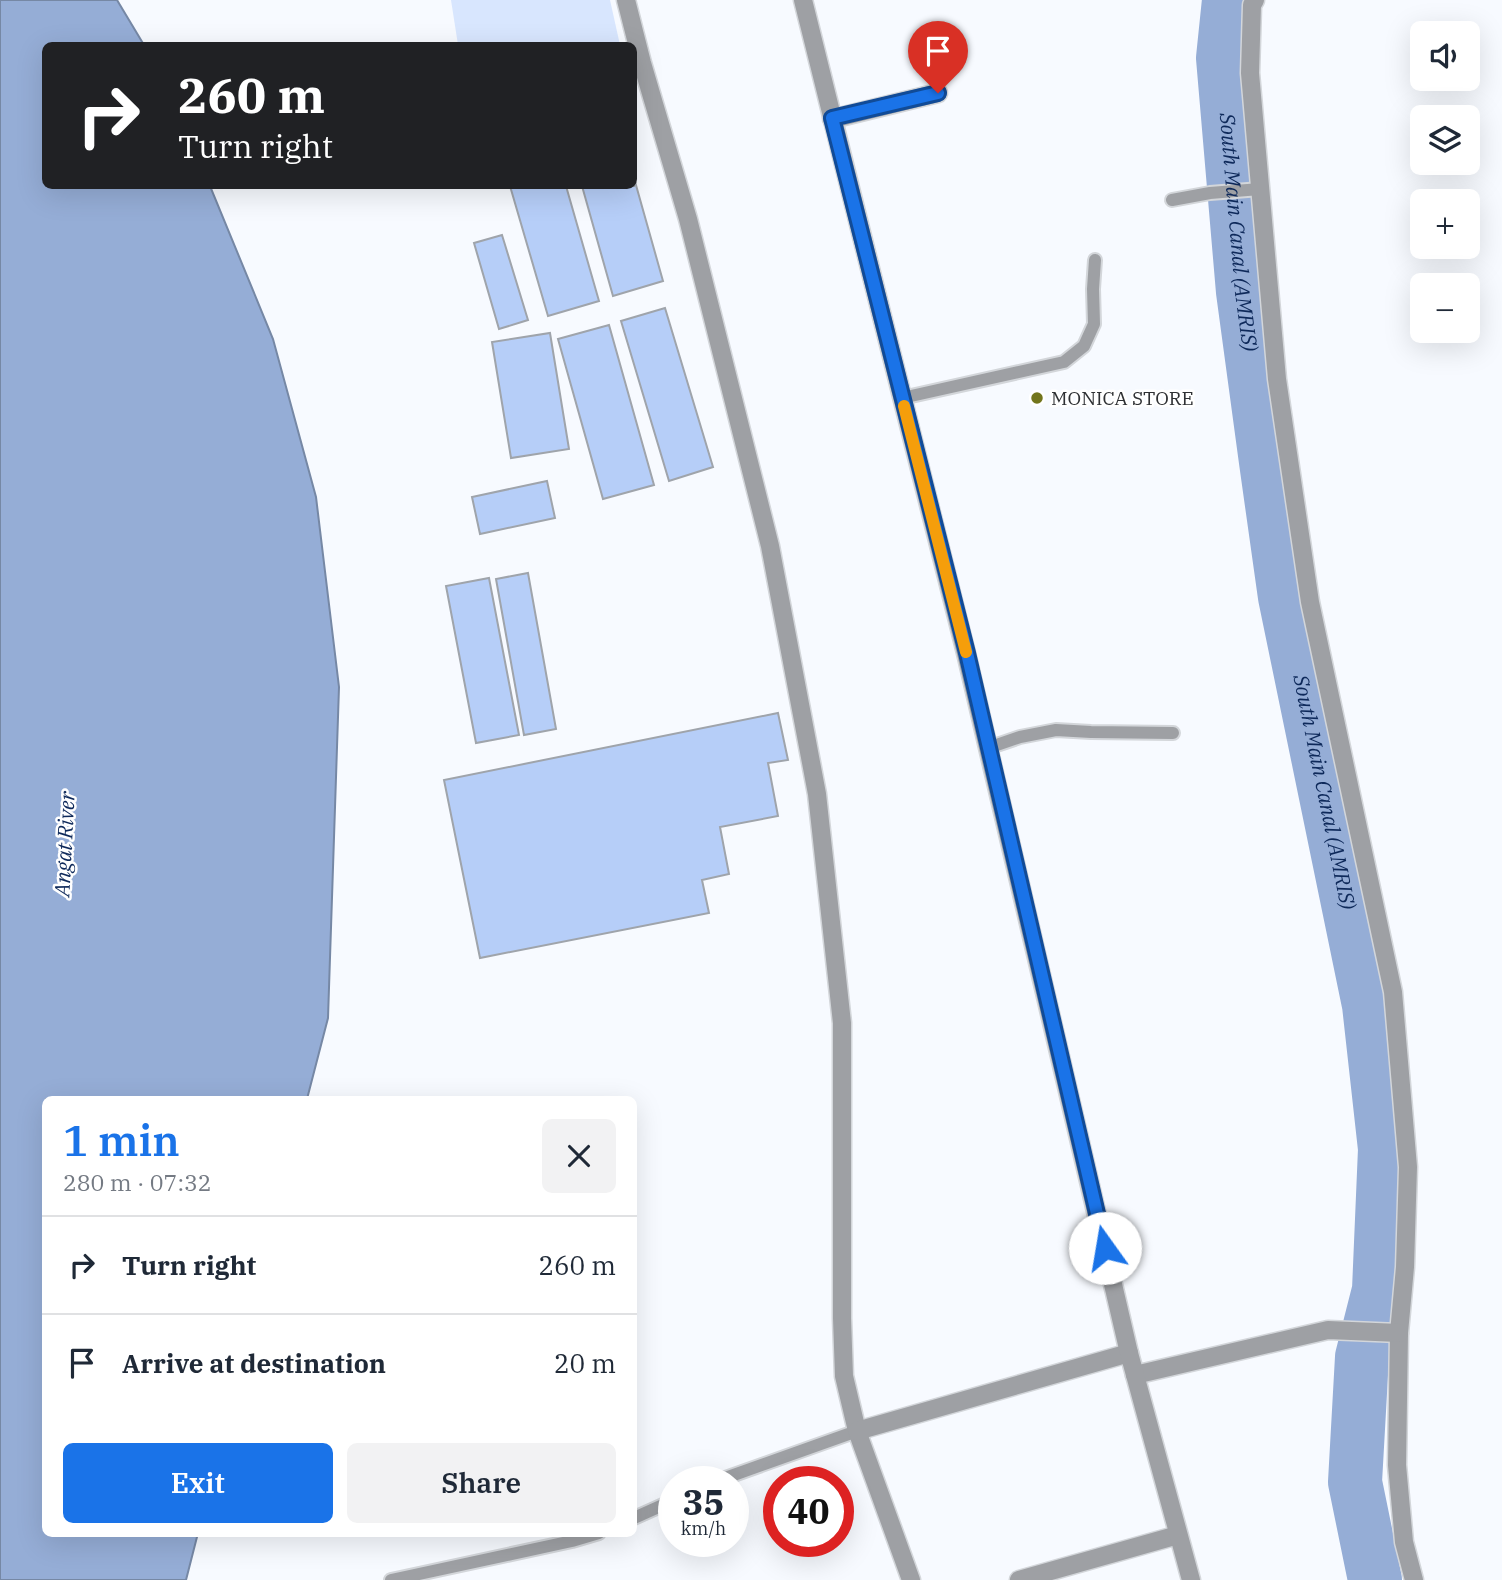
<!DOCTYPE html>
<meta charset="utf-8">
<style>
:root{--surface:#fff;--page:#f2f2f3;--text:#1f2937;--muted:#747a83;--line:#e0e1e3;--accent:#1a73e8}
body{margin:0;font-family:"IBM Plex Serif",serif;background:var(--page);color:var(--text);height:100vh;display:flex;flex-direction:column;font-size:26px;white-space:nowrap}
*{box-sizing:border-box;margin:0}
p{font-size:23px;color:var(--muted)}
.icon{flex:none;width:38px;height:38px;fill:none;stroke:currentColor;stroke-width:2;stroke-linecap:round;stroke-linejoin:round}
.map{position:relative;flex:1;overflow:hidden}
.sheet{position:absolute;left:42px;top:1096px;width:595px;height:441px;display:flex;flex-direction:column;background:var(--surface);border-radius:10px;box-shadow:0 7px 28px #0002}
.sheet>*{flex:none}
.top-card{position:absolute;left:42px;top:42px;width:595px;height:147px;border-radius:10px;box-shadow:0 7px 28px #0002;background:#202124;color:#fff;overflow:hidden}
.tools{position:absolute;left:1410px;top:21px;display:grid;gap:14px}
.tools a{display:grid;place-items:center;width:70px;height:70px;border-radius:10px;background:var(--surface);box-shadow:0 7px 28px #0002;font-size:35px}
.speed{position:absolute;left:658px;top:1466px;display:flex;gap:14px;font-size:35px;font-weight:700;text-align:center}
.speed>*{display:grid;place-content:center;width:91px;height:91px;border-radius:50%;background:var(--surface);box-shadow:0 7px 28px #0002;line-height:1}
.speed small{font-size:18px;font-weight:400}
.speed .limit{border:10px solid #d22;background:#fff;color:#111}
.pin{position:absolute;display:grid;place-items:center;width:60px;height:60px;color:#fff;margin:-72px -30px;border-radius:50% 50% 50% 0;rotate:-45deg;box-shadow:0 0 7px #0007}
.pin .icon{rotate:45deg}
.me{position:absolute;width:77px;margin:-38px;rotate:347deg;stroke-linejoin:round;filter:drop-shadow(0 0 5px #0008)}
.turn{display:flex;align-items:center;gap:24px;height:147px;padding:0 21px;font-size:32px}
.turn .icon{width:91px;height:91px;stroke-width:2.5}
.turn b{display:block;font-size:49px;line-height:60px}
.round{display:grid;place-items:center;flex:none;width:74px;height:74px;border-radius:10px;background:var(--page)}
.overview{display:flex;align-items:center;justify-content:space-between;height:119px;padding:0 21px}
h1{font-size:42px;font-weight:600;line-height:52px;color:var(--accent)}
.button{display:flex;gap:14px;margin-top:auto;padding:14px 21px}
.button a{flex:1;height:80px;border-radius:10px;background:var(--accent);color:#fff;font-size:28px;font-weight:600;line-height:80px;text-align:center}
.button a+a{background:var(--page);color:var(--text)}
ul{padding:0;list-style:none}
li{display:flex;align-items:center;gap:21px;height:98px;padding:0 21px;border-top:2px solid var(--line)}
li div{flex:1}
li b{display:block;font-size:26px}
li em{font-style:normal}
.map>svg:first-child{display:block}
</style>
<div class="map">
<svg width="1502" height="1580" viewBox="0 0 1502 1580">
<rect width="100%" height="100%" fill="#f7faff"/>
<path fill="#d8e6fe" d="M 451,0 L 610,0 L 620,45 L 458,45 Z"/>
<path fill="#95add6" stroke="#7688a5" stroke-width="2" d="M 0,0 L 117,0 L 144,45 L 46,46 L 46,186 L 210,186 L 273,339 L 316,497 L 339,687 L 328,1018 L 307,1099 L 46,1099 L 46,1533 L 198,1533 L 186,1580 L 0,1580 Z"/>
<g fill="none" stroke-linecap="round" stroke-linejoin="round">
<path stroke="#95add6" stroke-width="54" id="s1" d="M 1229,0 L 1223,58 L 1243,292 L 1266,462 L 1285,597 L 1369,1005 L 1385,1149 L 1379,1290 L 1362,1357 L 1355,1482 L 1375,1580"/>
</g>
<g fill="#b6cef8" stroke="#9fa4ab" stroke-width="2">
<path d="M 634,178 L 663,281 L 613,296 L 582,186 L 634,186 Z"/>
<path d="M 510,186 L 566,186 L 599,301 L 548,316 Z"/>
<path d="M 502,235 L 528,320 L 499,329 L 474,243 Z"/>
<path d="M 665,308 L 713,467 L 669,481 L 621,321 Z"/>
<path d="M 609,325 L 654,485 L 603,499 L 558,339 Z"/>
<path d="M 550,333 L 569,449 L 511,458 L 492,342 Z"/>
<path d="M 547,481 L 555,518 L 480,534 L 472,497 Z"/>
<path d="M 528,573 L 556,729 L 524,735 L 496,579 Z"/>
<path d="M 489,578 L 519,735 L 476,743 L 446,586 Z"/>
<path d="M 778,713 L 788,760 L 768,763 L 778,816 L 720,827 L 729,874 L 702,880 L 709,913 L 480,958 L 444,780 Z"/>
</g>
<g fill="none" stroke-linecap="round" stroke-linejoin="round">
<g stroke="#d3d6da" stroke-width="16">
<g id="service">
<path d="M 1172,200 L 1210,193 L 1260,189"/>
<path d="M 902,398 L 1064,362 L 1084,346 L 1094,324 L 1093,289 L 1095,260"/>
<path d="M 988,748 L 1020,737 L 1056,730 L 1091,732 L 1173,733"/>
<path d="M 714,1482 L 857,1431"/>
<path d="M 634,1518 L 674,1500"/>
<path d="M 391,1580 L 572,1541 L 599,1533"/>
</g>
</g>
<g stroke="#d3d6da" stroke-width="21">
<g id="minor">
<path d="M 626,0 L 642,63 L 688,219 L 770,546 L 817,794 L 842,1023 L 842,1318 L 844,1376 L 857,1431 L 911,1580"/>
<path d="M 1255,0 L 1252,5 L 1250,73 L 1277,379 L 1310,602 L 1393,992 L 1408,1167 L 1405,1267 L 1399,1333 L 1397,1465 L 1404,1542 L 1414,1580"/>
<path d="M 832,119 L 938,93"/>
<path d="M 1135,1375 L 1328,1330 L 1399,1333"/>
<path d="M 857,1431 L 1129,1353"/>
<path d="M 1019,1580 L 1178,1535"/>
</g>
</g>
<g stroke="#d3d6da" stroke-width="21">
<path id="tertiary" d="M 803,0 L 966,653 L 1129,1353 L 1191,1580"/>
</g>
<use href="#service" stroke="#9ea0a4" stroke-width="12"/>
<use href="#minor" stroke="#9ea0a4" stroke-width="18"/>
<use href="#tertiary" stroke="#9ea0a4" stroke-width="18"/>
</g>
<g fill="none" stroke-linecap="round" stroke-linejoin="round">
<g stroke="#114b97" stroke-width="18">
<path id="route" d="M 938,93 L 832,118 L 967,653 L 1105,1248"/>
</g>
<use href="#route" stroke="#1a73e8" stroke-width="12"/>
<path stroke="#f59e0b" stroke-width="12" d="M 904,406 L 966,652"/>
</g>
<circle fill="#72751c" stroke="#fff" stroke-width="2.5" cx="1037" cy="398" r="7"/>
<g text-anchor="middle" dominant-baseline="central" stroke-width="5" stroke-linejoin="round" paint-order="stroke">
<g font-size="19" fill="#2e3033" stroke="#fff" text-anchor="start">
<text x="1051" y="398">MONICA STORE</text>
</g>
<g font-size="21" font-style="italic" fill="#0e295a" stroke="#fff">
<text stroke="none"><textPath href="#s1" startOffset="233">South Main Canal (AMRIS)</textPath></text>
<text stroke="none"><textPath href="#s1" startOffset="800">South Main Canal (AMRIS)</textPath></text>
<text transform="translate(64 844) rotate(-87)">Angat River</text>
</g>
</g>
</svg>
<div class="tools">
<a><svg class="icon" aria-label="sound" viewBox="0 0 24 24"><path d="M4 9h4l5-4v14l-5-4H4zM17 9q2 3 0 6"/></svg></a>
<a><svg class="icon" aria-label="layers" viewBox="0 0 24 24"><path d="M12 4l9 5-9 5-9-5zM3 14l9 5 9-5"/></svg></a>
<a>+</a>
<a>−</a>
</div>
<div class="speed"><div>35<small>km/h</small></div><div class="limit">40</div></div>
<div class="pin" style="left:938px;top:93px;background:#d93025"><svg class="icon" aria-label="arrive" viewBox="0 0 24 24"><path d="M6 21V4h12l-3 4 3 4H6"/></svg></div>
<svg class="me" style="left:1105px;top:1248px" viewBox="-20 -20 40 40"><circle r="19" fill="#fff"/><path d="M0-13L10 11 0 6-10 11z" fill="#1a73e8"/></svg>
<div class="top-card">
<div class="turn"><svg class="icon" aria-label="right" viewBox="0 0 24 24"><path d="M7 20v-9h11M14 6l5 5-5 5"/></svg><div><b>260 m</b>Turn right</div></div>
</div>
<section class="sheet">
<div class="overview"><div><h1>1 min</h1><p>280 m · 07:32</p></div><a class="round"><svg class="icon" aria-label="close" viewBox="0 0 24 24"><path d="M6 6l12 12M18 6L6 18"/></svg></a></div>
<ul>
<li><svg class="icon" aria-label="right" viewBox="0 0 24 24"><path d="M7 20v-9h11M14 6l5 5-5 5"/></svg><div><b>Turn right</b></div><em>260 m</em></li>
<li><svg class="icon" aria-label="arrive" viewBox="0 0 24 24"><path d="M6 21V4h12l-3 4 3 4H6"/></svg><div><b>Arrive at destination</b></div><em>20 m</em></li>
</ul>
<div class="button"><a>Exit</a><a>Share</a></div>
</section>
</div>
